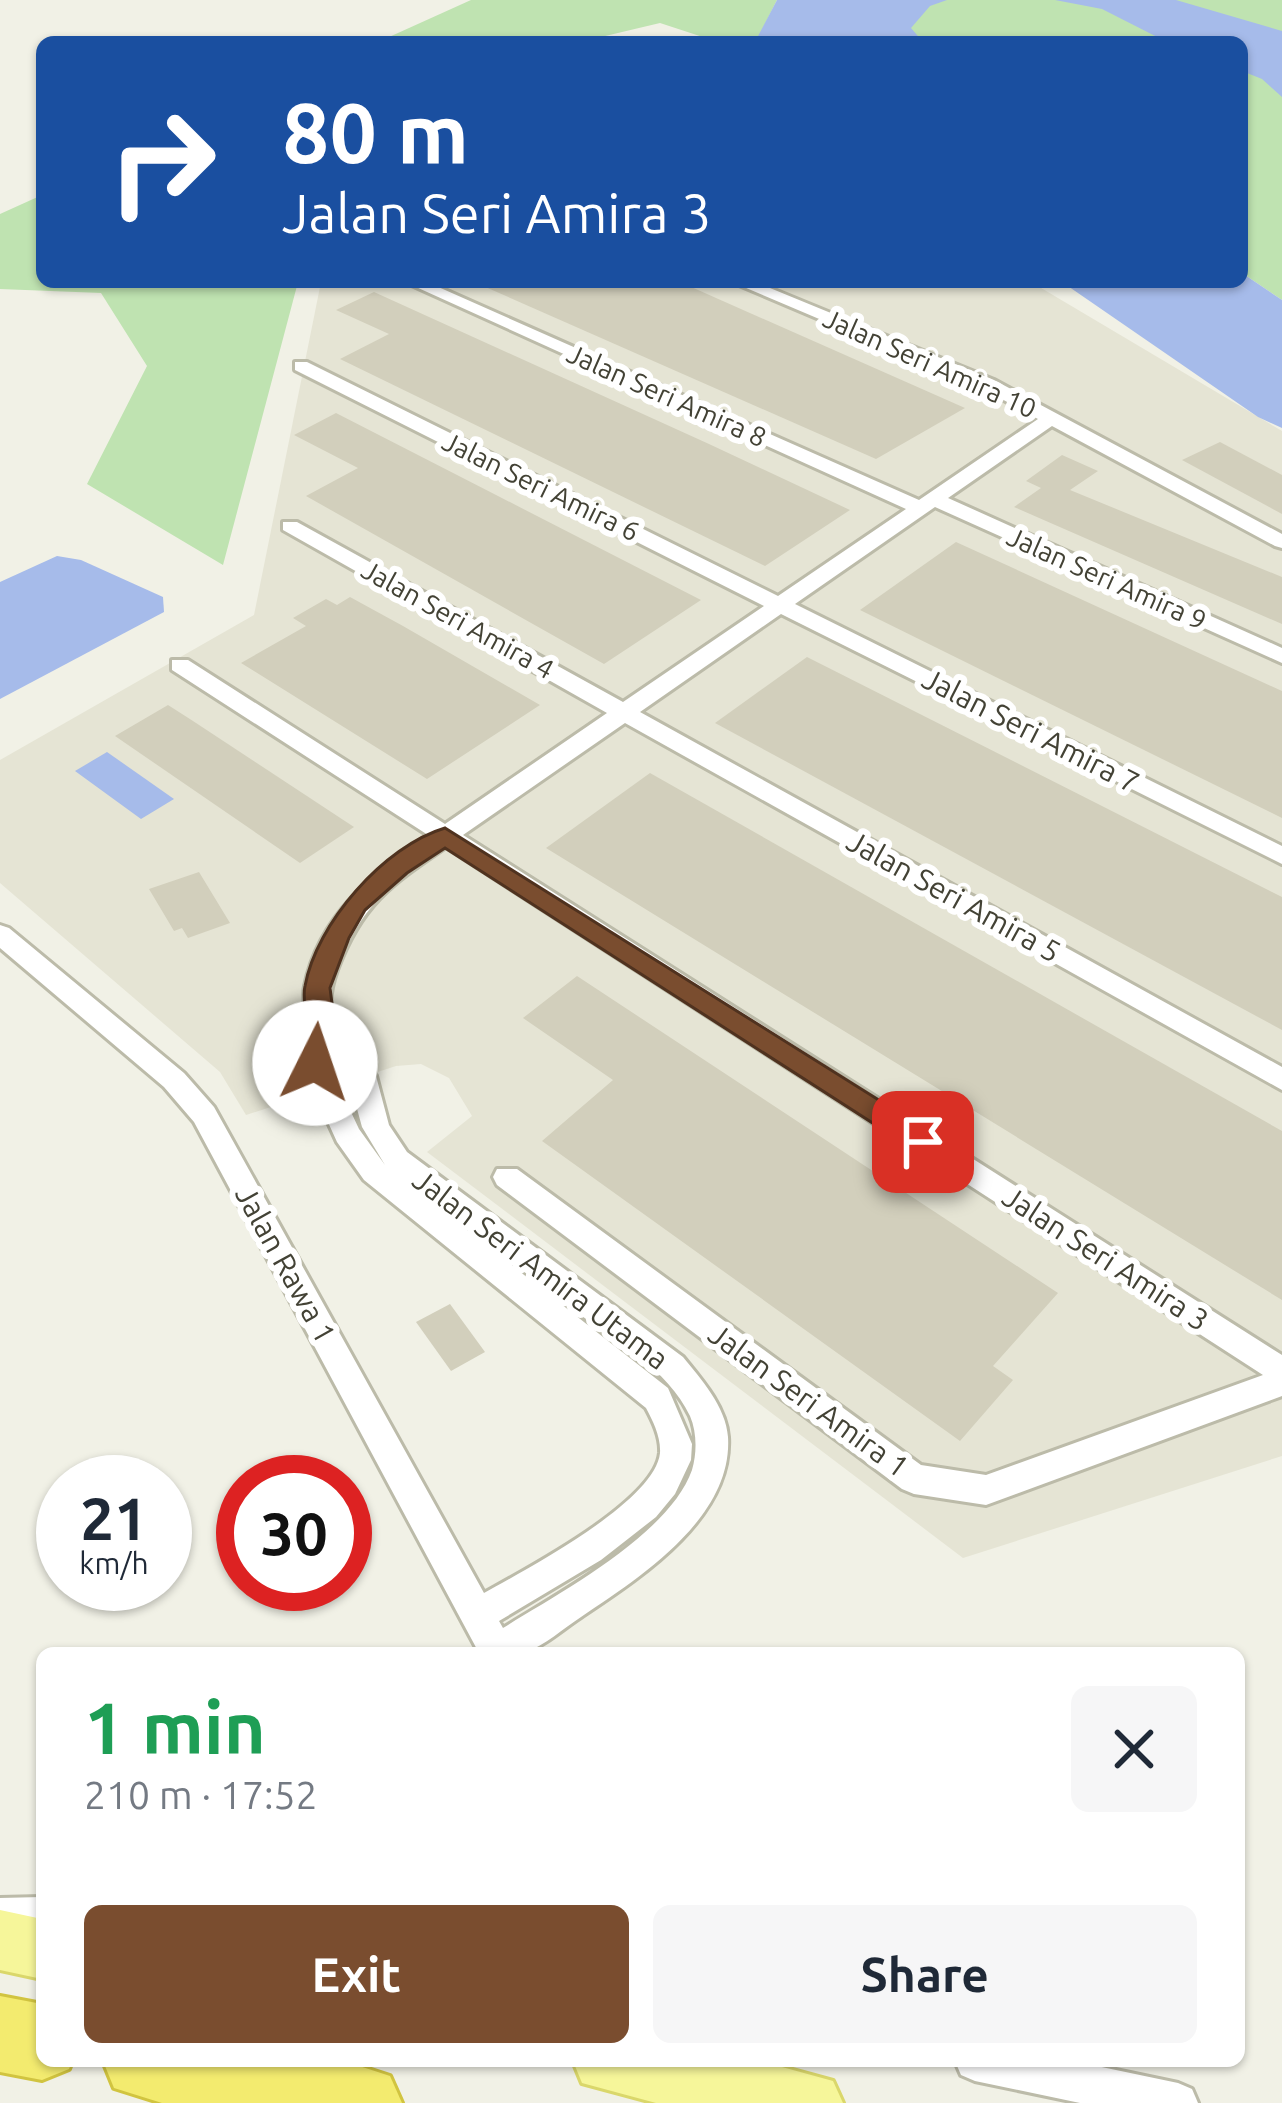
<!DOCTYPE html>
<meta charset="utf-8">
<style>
:root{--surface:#fff;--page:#f6f6f7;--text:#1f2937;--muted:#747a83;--accent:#7a4d2f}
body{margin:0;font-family:Ubuntu,sans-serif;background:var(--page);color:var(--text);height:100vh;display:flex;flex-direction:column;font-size:45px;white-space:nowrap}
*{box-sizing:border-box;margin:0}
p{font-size:39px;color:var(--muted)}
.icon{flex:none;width:66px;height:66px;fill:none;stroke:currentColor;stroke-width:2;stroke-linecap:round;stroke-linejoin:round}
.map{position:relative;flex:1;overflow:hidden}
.side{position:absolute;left:36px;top:1647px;width:1209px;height:420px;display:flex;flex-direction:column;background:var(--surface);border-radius:18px;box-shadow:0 3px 9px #0004}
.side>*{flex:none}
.banner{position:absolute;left:36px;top:36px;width:1212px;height:252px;border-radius:18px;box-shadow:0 3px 9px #0004;background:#1a4fa0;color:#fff;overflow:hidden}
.speed{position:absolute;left:36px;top:1455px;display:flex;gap:24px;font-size:60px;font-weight:700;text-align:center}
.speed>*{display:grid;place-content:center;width:156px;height:156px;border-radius:50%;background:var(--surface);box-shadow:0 3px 9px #0004;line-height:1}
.speed small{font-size:30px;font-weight:400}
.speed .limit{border:18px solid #d22;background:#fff;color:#111}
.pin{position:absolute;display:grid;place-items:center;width:102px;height:102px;color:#fff;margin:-51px;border-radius:24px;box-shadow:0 6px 18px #0006}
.me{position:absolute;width:132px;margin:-66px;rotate:4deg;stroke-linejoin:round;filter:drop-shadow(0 0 9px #0008)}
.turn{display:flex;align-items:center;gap:42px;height:252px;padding:0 48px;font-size:54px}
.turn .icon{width:156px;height:156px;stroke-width:2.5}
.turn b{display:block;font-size:84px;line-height:102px}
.round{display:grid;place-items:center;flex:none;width:126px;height:126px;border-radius:18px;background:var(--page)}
.headline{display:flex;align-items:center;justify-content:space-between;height:204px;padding:0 48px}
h1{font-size:72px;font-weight:700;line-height:90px;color:#1e9e55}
.action{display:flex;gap:24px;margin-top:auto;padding:24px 48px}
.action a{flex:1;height:138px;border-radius:18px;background:var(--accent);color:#fff;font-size:48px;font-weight:700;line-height:138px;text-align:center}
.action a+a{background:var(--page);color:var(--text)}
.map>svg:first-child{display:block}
</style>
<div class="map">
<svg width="1282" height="2103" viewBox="0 0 1282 2103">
<rect width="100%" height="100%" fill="#f1f1e6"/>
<path fill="#e5e4d4" d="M 321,282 L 1031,282 L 1282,431 L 1282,1456 L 963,1558 L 427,1152 L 472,1116 L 449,1078 L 421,1064 L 396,1066 L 246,1115 L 220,1072 L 0,883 L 0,760 L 254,615 Z"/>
<g fill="#bfe3b1">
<path d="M 471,0 L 777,0 L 758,38 L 762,42 L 718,42 L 660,23 L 580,42 L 378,42 Z"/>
<path d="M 894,0 L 1282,0 L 1282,39 L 899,42 Z"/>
<path d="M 1242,61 L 1282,81 L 1282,300 L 1242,273 Z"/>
<path d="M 42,195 L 42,282 L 298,282 L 223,565 L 87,484 L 147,366 L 101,293 L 0,289 L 0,214 Z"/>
</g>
<g fill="#a6bbea">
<path d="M 777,0 L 947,0 L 930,6 L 911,28 L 923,42 L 762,42 L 757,38 Z"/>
<path d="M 1055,0 L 1176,0 L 1282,31 L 1282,97 L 1262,79 L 1242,71 L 1242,42 L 1167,42 L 1102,9 Z"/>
<path d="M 1242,273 L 1282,300 L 1282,428 L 1258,417 L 1062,282 L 1242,282 Z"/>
<path d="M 57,556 L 81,560 L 163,597 L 164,612 L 0,699 L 0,582 Z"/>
<path d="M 107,752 L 174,799 L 141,819 L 75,771 Z"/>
</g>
<g fill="#d2cfbc">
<path d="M 474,282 L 680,282 L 965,408 L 876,459 Z"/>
<path d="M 374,292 L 709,444 L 850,510 L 765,566 L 340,359 L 389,334 L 336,310 Z"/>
<path d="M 336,413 L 498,496 L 701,600 L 604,664 L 306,496 L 358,468 L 294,435 Z"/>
<path d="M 1220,442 L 1282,475 L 1282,514 L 1182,460 Z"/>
<path d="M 1062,455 L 1098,471 L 1070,490 L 1282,577 L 1282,624 L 1014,507 L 1041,488 L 1026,481 Z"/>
<path d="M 956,542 L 1282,691 L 1282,818 L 860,610 Z"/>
<path d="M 350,597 L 403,626 L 540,705 L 427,779 L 241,663 L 306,626 L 293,618 L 326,599 L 337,605 Z"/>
<path d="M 807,657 L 1282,897 L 1282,1030 L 715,723 Z"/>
<path d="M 168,705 L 193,721 L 354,827 L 300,863 L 115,736 Z"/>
<path d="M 650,773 L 1282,1131 L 1282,1300 L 546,848 Z"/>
<path d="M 199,872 L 230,923 L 188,938 L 182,928 L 174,931 L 149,889 Z"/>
<path d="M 577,976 L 1058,1293 L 993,1366 L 1013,1380 L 960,1441 L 542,1141 L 613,1080 L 523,1018 Z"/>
<path d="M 450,1304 L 485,1352 L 451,1371 L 416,1322 Z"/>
</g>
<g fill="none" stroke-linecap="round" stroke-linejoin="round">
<g stroke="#bcbba9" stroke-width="6">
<g id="street">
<path d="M 405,282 L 427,282 L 919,500 L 1038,419 L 982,388 L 732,282 L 755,282 L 994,380 L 1282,534 L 1282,548 L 1275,546 L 1052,426 L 948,498 L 1282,648 L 1282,663 L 935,507 L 795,604 L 1282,846 L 1282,864 L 781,614 L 640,712 L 1282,1067 L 1282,1090 L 625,723 L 463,835 L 1282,1355 L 1282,1396 L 986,1505 L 914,1494 L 902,1489 L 497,1185 L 493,1177 L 497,1169 L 517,1169 L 921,1465 L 986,1475 L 1263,1375 L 446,847 C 390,885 361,905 337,970 C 332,984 327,1002 333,1016 C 339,1029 356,1039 364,1052 L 360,1059 L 340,1059 L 330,1048 L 325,1070 L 305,1070 C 299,1056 305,1040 306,1024 C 307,1011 302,998 305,986 C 319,916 373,873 428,835 L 172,670 L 172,660 L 188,660 L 445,824 L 607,713 L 283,530 L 283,522 L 297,522 L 623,702 L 764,606 L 295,370 L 295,362 L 307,362 L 778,596 L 906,509 Z"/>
<path d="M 0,925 L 9,928 L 184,1073 L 214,1107 L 484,1593 C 525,1570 655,1502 660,1453 C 661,1437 653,1421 646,1408 L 364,1180 L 337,1142 L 312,1087 L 316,1080 L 336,1080 L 359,1129 L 385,1165 L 362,1127 L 348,1076 L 352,1069 L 372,1069 L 376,1076 L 389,1125 L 407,1152 L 683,1357 C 701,1379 726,1407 728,1437 C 733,1518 639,1578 581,1617 C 564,1628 544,1646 526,1652 C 513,1657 493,1653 479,1653 L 194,1122 L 164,1087 L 0,948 ZM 435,1205 C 482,1240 529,1275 575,1311 C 615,1341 668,1369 690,1416 C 697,1432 697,1453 692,1470 C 669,1535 559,1593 503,1628 L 499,1621 L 601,1560 L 656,1517 L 675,1494 L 691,1460 L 692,1444 L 668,1388 Z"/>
<path d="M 42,1897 L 42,1935 L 0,1936 L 0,1898 Z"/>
<path d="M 955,2061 L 1073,2061 L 1178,2083 L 1192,2089 L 1198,2103 L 1080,2103 L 975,2081 L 961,2075 Z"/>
</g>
</g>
<g stroke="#dad76b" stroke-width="6">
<g id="primary">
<path d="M 0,1910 L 42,1919 L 42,1979 L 0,1970 Z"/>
<path d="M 573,2061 L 760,2061 L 833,2081 L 843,2103 L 656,2103 L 582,2083 Z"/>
</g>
</g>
<g stroke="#d1c440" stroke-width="6">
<g id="highway">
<path d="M 0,1996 L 42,2004 L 42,2061 L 72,2061 L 69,2069 L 42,2080 L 0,2072 Z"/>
<path d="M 103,2061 L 344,2061 L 390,2076 L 402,2103 L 162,2103 L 114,2088 Z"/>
</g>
</g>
<use href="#street" fill="#fff" fill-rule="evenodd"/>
<use href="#primary" fill="#f6f69a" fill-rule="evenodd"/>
<use href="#highway" fill="#f3eb6f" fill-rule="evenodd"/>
</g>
<path fill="#7a4d2f" stroke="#4f321f" stroke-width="3" d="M 445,828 L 933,1134 L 937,1142 L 933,1149 L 913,1149 L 445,848 L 407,873 L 365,910 L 349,938 L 330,988 L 334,1019 L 328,1063 L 315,1073 L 305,1070 C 298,1056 305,1040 306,1024 C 307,1012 302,998 305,986 C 316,924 384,846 445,828 Z"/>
<g text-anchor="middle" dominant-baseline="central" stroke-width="12" stroke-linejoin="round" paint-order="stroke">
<g font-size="27" fill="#434235" stroke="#fff">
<text transform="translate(930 363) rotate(24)">Jalan Seri Amira 10</text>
<text transform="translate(667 395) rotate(24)">Jalan Seri Amira 8</text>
<text transform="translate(541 486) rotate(26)">Jalan Seri Amira 6</text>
<text transform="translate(1107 578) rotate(24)">Jalan Seri Amira 9</text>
<text transform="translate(458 619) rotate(29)">Jalan Seri Amira 4</text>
</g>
<g font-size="30" fill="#434235" stroke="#fff">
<text transform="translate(1031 730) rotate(27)">Jalan Seri Amira 7</text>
<text transform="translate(954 896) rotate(29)">Jalan Seri Amira 5</text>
<text transform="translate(1106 1258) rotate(33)">Jalan Seri Amira 3</text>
<text transform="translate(286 1264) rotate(61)">Jalan Rawa 1</text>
<text transform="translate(541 1269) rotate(37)">Jalan Seri Amira Utama</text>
<text transform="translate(809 1400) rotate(36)">Jalan Seri Amira 1</text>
</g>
</g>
</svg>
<div class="speed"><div>21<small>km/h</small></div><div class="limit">30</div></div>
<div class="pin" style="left:923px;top:1142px;background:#d93025"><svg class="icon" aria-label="arrive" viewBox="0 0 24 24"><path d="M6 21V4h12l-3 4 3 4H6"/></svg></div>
<svg class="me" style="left:315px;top:1063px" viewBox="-20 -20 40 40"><circle r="19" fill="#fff"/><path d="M0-13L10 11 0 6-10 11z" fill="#7a4d2f"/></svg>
<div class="banner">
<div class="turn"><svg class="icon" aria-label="right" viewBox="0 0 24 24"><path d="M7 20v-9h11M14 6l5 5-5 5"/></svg><div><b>80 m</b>Jalan Seri Amira 3</div></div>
</div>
<section class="side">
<div class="headline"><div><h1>1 min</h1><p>210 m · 17:52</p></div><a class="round"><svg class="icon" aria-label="close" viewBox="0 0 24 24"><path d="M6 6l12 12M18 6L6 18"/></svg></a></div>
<div class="action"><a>Exit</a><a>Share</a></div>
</section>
</div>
